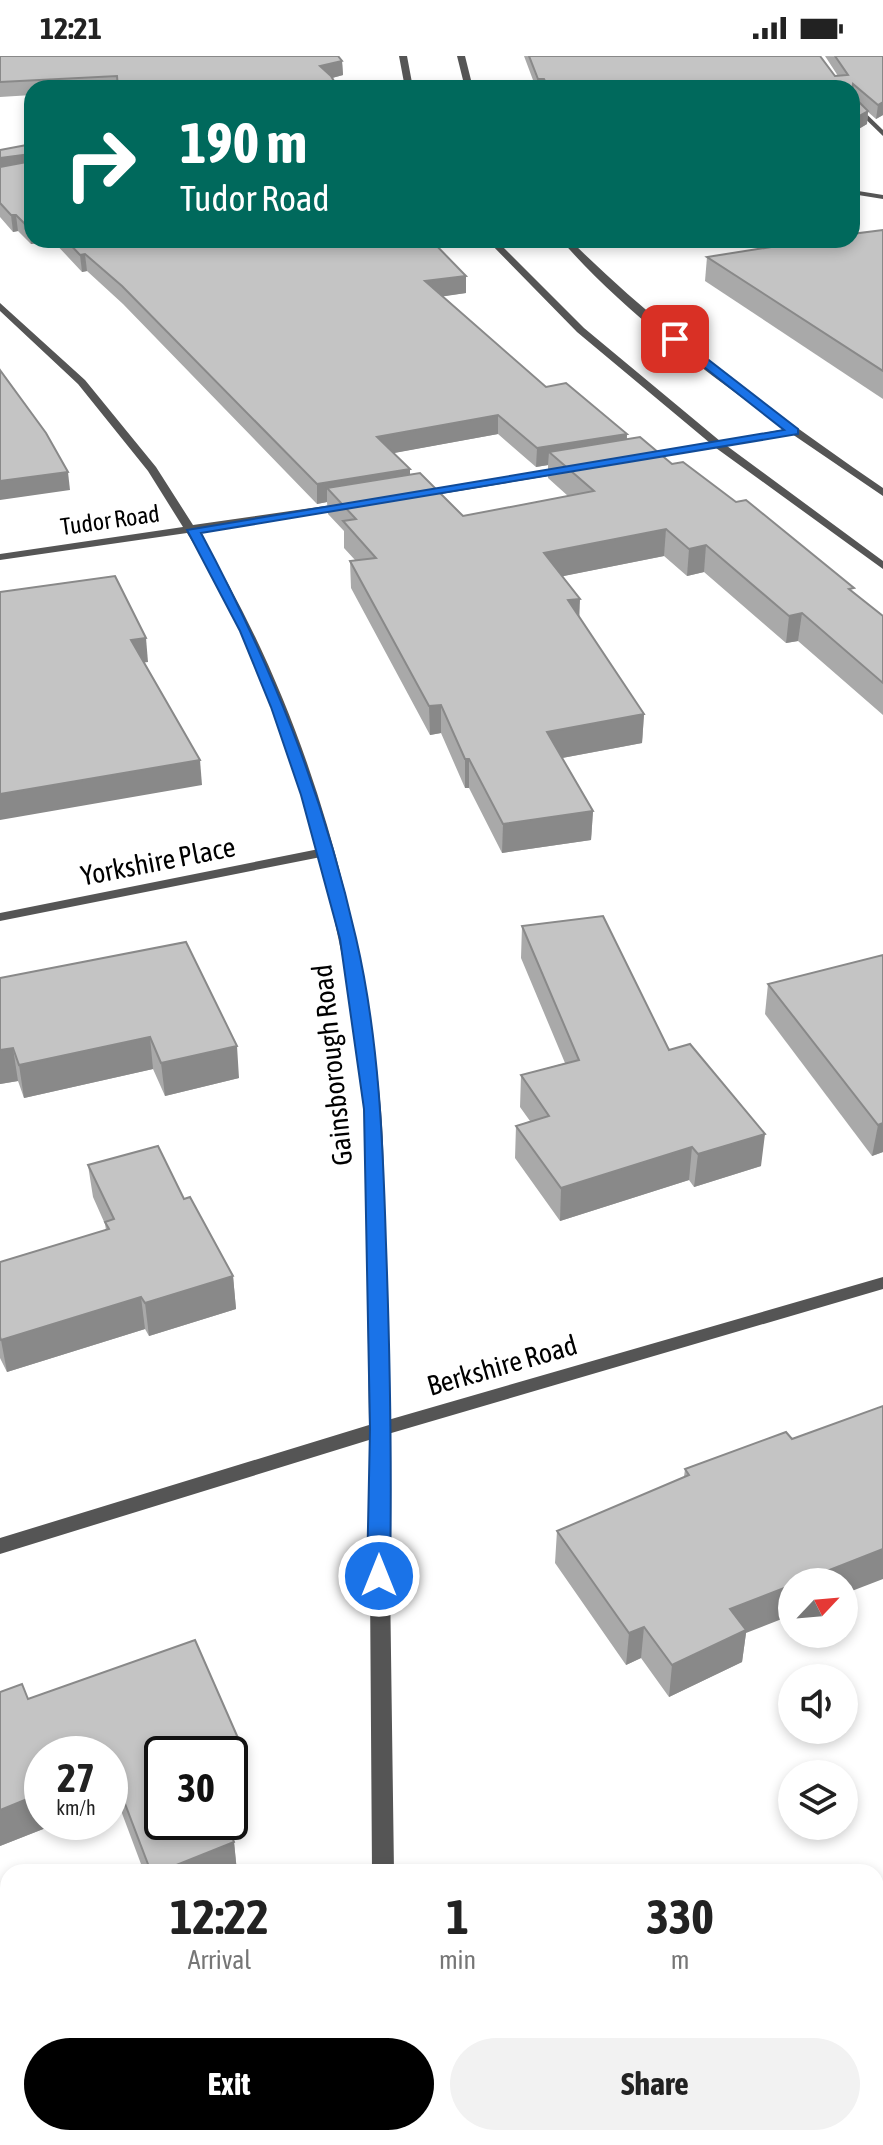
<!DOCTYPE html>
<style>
:root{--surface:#fff;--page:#f2f2f2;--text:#222;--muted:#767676;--accent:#000}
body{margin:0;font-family:"Asap Condensed",sans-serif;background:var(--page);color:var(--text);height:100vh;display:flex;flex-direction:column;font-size:30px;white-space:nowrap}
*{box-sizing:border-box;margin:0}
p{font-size:26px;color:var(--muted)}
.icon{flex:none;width:44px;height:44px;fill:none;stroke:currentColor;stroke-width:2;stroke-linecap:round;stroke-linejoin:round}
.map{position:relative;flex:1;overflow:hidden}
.drawer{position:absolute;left:0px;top:1808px;width:884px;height:282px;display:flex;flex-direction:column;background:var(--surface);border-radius:24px 24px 0 0;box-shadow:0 4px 12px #0003}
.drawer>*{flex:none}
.banner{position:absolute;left:24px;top:24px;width:836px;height:168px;border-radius:24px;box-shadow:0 4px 12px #0003;background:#00695c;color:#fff;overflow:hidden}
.needle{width:52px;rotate:64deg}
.tools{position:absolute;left:778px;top:1512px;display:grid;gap:16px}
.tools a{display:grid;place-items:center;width:80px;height:80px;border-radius:50%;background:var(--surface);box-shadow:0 4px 12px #0003;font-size:40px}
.speed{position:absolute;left:24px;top:1680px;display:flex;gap:16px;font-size:40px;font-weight:700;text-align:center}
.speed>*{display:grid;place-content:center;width:104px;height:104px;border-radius:50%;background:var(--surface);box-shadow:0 4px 12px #0003;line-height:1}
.speed small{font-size:20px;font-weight:400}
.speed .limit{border:4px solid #111;border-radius:12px;background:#fff;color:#111}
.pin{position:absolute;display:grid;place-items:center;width:68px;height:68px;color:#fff;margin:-34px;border-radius:16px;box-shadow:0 4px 12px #0006}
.me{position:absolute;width:88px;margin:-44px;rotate:0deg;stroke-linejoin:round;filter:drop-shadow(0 0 6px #0008)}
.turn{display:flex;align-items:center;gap:28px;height:168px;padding:0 24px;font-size:36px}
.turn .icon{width:104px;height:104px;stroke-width:2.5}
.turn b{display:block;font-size:56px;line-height:68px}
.eta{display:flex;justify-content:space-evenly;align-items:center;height:136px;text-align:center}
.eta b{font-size:48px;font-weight:700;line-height:56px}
.primary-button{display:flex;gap:16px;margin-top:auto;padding:16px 24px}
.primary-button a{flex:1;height:92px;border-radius:48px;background:var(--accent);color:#fff;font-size:32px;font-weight:700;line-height:92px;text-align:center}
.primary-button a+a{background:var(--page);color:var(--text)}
.status{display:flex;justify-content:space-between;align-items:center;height:56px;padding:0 40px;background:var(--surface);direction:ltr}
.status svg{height:22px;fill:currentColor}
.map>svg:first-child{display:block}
</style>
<div class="status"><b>12:21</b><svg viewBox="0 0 49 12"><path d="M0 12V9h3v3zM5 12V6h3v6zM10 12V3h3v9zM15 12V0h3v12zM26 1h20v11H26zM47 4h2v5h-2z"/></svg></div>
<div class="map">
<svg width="883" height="2089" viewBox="0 0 883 2089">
<rect width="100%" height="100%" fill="#fff"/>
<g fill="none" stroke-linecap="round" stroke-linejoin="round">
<g fill="#555" fill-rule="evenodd">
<path d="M 399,0 L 407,0 L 413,32 L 405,32 Z"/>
<path d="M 457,0 L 465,0 L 473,32 L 465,32 Z"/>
<path d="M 852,44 L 883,74 L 883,80 L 852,50 Z"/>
<path d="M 852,134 L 883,139 L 883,143 L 852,138 Z"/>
<path d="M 487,184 L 496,184 L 584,272 L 720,385 L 786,373 C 707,317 625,257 561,184 L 570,184 C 665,278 773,356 883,432 L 883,440 L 792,378 L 727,390 L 883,505 L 883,513 L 716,392 L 638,404 L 637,402 L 642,399 L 710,387 L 577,276 Z"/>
<path d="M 0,247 L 85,324 L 156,411 L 193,469 L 346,447 L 351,450 L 346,453 L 197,475 C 303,643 364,857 381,1054 C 384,1091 384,1127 384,1164 C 386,1230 388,1297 388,1364 L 883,1221 L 883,1233 L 388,1378 L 394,1816 L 372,1816 L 369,1384 L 0,1498 L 0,1482 L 369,1369 L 365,1052 L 351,942 L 321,801 L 0,865 L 0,857 L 319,793 C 288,683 248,574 187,477 L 0,504 L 0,498 L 183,471 L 148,415 L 78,328 L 0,255 Z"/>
<path d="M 568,411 L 573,414 L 572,416 L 417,442 L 412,439 L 417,436 Z"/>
<path d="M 389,2082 L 413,2082 L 414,2089 L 390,2089 Z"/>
</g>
</g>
<g fill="#a9a9a9" fill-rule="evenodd">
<path d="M 0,0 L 342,5 L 343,19 L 332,22 L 338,32 L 32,32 L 32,39 L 0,41 Z"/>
<path d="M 524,0 L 820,0 L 835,20 L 838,20 L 825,0 L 883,0 L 883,59 L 876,63 L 868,56 L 867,68 L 852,77 L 852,32 L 536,32 Z"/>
<path d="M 32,88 L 32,184 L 431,184 L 466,220 L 466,237 L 443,240 L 546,331 L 627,378 L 627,383 L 672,408 L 853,536 L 883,560 L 883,659 L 798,585 L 786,587 L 704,516 L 687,520 L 664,500 L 563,520 L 579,562 L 644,658 L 642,687 L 562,702 L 593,755 L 591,784 L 502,797 L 469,732 L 465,732 L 441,677 L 430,679 L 351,532 L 350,505 L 355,504 L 344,492 L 344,475 L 328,458 L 327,446 L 317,448 L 123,248 L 87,215 L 82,216 L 53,185 L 31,188 L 18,175 L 13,176 L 0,161 L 0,94 ZM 498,378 L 536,411 L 548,409 L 548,422 L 568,440 L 463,460 L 410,419 L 410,413 L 393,397 Z"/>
<path d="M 883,174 L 883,343 L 705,225 L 707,201 Z"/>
<path d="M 522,870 L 669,994 L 761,1110 L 694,1131 L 689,1124 L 560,1165 L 515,1102 L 516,1070 L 530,1065 L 520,1051 L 521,1019 L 565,1007 L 521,902 Z"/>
<path d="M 186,886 L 239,1022 L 165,1040 L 153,1013 L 24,1042 L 18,1025 L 0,1028 L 0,922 Z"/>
<path d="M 883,899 L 883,1096 L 872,1100 L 765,958 L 768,928 Z"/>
<path d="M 88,1109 L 184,1143 L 233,1220 L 236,1253 L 149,1280 L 145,1273 L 7,1316 L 0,1302 L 0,1206 L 106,1174 L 105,1168 L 93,1141 Z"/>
<path d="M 786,1376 L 746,1577 L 742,1606 L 669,1641 L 641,1602 L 626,1609 L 555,1507 L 557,1475 L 684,1421 L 685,1413 Z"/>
<path d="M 0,1636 L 245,1698 L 248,1731 L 162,1698 L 234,1786 L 237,1816 L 144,1816 L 117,1744 L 110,1747 L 110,1698 L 42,1766 L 61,1766 L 0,1790 Z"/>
<path d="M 622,2082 L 802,2082 L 787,2089 L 626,2089 Z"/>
</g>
<g fill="#898989">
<path d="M 342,5 L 343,19 L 321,25 L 320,10 Z"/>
<path d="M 883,46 L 883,59 L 876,63 L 878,49 Z"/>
<path d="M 868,55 L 867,68 L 852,77 L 852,64 Z"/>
<path d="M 30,98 L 32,114 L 0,118 L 0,102 Z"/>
<path d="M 11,159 L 16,159 L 18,175 L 13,176 Z"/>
<path d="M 32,171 L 32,184 L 53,185 L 31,188 L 29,172 Z"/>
<path d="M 85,198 L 87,215 L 82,216 L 80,199 Z"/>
<path d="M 466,220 L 466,237 L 426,243 L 425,225 Z"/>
<path d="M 498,359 L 498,378 L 378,400 L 377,381 Z"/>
<path d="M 627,378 L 626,397 L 549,396 L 548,409 L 536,411 L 537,392 Z"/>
<path d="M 410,413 L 410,432 L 327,432 L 327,446 L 317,448 L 317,428 Z"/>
<path d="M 68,416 L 70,434 L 0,444 L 0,425 Z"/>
<path d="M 666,473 L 664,500 L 544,524 L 544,497 Z"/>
<path d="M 706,489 L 704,516 L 687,520 L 689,493 Z"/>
<path d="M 580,543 L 579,570 L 568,544 Z"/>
<path d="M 802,557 L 798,585 L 786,587 L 789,560 Z"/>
<path d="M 146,582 L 148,606 L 133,608 L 131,584 Z"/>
<path d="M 441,649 L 441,677 L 430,679 L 429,650 Z"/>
<path d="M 644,658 L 642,687 L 546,705 L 547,676 Z"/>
<rect x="465" y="703" width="4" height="29"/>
<path d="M 200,704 L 202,729 L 0,764 L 0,738 Z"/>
<path d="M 593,755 L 591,784 L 502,797 L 503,768 Z"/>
<path d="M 150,981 L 153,1013 L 24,1042 L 19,1009 Z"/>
<path d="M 237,990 L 239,1022 L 165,1040 L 161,1007 Z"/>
<path d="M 13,992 L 18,1025 L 0,1028 L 0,994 Z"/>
<path d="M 883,1067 L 883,1096 L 872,1100 L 878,1069 Z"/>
<path d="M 765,1078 L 761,1110 L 694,1131 L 698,1098 Z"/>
<path d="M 692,1091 L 689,1124 L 560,1165 L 561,1132 Z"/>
<path d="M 233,1220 L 236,1253 L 149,1280 L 145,1247 Z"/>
<path d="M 141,1241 L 145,1273 L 7,1316 L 1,1284 Z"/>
<path d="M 883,1493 L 883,1523 L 844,1538 L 844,1526 L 799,1526 Z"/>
<path d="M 792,1529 L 792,1559 L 746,1577 L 742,1606 L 669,1641 L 672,1609 L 730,1553 Z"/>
<path d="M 644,1571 L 641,1602 L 626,1609 L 629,1577 Z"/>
<path d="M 245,1698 L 248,1731 L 230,1738 L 230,1703 Z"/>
<path d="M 110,1711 L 111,1711 L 117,1744 L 110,1747 Z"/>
<path d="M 42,1737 L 42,1766 L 61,1766 L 0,1790 L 0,1754 Z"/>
<path d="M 234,1786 L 237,1816 L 159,1816 Z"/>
<path d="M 883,2027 L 883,2053 L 876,2056 L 876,2030 Z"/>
<path d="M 746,2082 L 802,2082 L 787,2089 L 731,2089 Z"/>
</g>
<g fill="#c4c4c4" stroke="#898989" stroke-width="2">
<path d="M 0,0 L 338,0 L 342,5 L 320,10 L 331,20 L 338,32 L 118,32 L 117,20 L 0,26 Z"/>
<path d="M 529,0 L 820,0 L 835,20 L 848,19 L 835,0 L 883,0 L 883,46 L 878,49 L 853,28 L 852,36 L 852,32 L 548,32 L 544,23 L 538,23 Z"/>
<path d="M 852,39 L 868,55 L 852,64 Z"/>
<path d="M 32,88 L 32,103 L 30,98 L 0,102 L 0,94 Z"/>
<path d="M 32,105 L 32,171 L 29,172 L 16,159 L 11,159 L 0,147 L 0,111 Z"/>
<path d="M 883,174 L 883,315 L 707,201 L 816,184 L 852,184 L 852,178 Z"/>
<path d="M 66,184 L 431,184 L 466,220 L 425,225 L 546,331 L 566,327 L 627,378 L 537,392 L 498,359 L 377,381 L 410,413 L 317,428 L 122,230 L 85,198 L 80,199 Z"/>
<path d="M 0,314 L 46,377 L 68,416 L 0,425 Z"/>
<path d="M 640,381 L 672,408 L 683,406 L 736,446 L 746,444 L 854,532 L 849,533 L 883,560 L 883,627 L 802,557 L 789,560 L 706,489 L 689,493 L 666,473 L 544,497 L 580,543 L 568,544 L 644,658 L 547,676 L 593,755 L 503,768 L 469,703 L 465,703 L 441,649 L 429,650 L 350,505 L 376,502 L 343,465 L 356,463 L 327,432 L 420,417 L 463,460 L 594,435 L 549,396 Z"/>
<path d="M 115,520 L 146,582 L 131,584 L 200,704 L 0,738 L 0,536 Z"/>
<path d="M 603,860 L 669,994 L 690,988 L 765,1078 L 698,1098 L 692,1091 L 561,1132 L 516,1070 L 549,1060 L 521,1019 L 579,1004 L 522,870 Z"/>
<path d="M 186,886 L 237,990 L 161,1007 L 150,981 L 19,1009 L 13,992 L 0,994 L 0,922 Z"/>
<path d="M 883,899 L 883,1067 L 878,1069 L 768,928 Z"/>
<path d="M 158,1090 L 184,1143 L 190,1141 L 233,1220 L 145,1247 L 141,1241 L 1,1284 L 0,1281 L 0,1206 L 109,1173 L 105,1166 L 114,1163 L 88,1109 Z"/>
<path d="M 883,1350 L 883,1493 L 799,1526 L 792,1526 L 792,1529 L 730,1553 L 746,1574 L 672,1609 L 644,1571 L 629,1577 L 557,1475 L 689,1419 L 685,1413 L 786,1376 L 792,1383 Z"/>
<path d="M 195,1584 L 245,1698 L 230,1703 L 230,1698 L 162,1698 L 162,1766 L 226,1766 L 234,1786 L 159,1816 L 151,1816 L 111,1711 L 110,1711 L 110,1698 L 42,1698 L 42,1737 L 0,1754 L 0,1636 L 22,1628 L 28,1643 Z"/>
<path d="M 876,1869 L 883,1880 L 883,2027 L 876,2030 Z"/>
<path d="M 107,2082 L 137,2082 L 139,2089 L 90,2089 Z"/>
<path d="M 641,2082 L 746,2082 L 731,2089 L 644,2089 Z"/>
</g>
<path fill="#1a73e8" stroke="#114b97" stroke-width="2" d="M 671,281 L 679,281 L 798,373 L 798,378 L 201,477 C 271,608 323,737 356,882 C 379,981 383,1086 386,1188 C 390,1298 392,1409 390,1520 L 387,1526 L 371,1526 L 367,1520 L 370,1373 L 364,1053 L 340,883 L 301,739 L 271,651 L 240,575 L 187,474 L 784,374 L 671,285 Z"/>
<g text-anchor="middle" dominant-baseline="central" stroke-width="6" stroke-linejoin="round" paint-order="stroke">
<g font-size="24" fill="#000" stroke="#fff">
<text transform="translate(110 464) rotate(-8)">Tudor Road</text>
</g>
<g font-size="28" fill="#000" stroke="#fff">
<text transform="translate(158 805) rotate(-11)">Yorkshire Place</text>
<text transform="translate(332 1009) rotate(-96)">Gainsborough Road</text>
<text transform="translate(502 1309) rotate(-16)">Berkshire Road</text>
</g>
</g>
</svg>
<div class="tools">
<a><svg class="needle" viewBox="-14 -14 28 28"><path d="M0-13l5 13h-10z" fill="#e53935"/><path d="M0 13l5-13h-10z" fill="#767676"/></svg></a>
<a><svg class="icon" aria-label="sound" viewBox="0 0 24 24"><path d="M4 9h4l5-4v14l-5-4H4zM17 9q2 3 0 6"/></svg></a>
<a><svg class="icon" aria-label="layers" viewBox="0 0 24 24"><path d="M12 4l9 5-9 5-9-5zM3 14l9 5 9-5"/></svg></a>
</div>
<div class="speed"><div>27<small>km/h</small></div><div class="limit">30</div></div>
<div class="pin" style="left:675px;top:283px;background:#d93025"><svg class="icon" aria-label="arrive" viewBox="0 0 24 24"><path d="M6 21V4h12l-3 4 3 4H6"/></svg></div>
<svg class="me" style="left:379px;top:1520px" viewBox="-20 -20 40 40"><circle r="17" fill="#1a73e8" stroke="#fff" stroke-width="3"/><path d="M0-11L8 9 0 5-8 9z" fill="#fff"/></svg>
<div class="banner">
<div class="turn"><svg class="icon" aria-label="right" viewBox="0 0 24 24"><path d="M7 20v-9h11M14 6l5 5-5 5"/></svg><div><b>190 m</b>Tudor Road</div></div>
</div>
<section class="drawer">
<div class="eta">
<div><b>12:22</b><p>Arrival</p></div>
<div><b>1</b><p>min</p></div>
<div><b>330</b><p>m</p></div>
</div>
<div class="primary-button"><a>Exit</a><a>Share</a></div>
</section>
</div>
